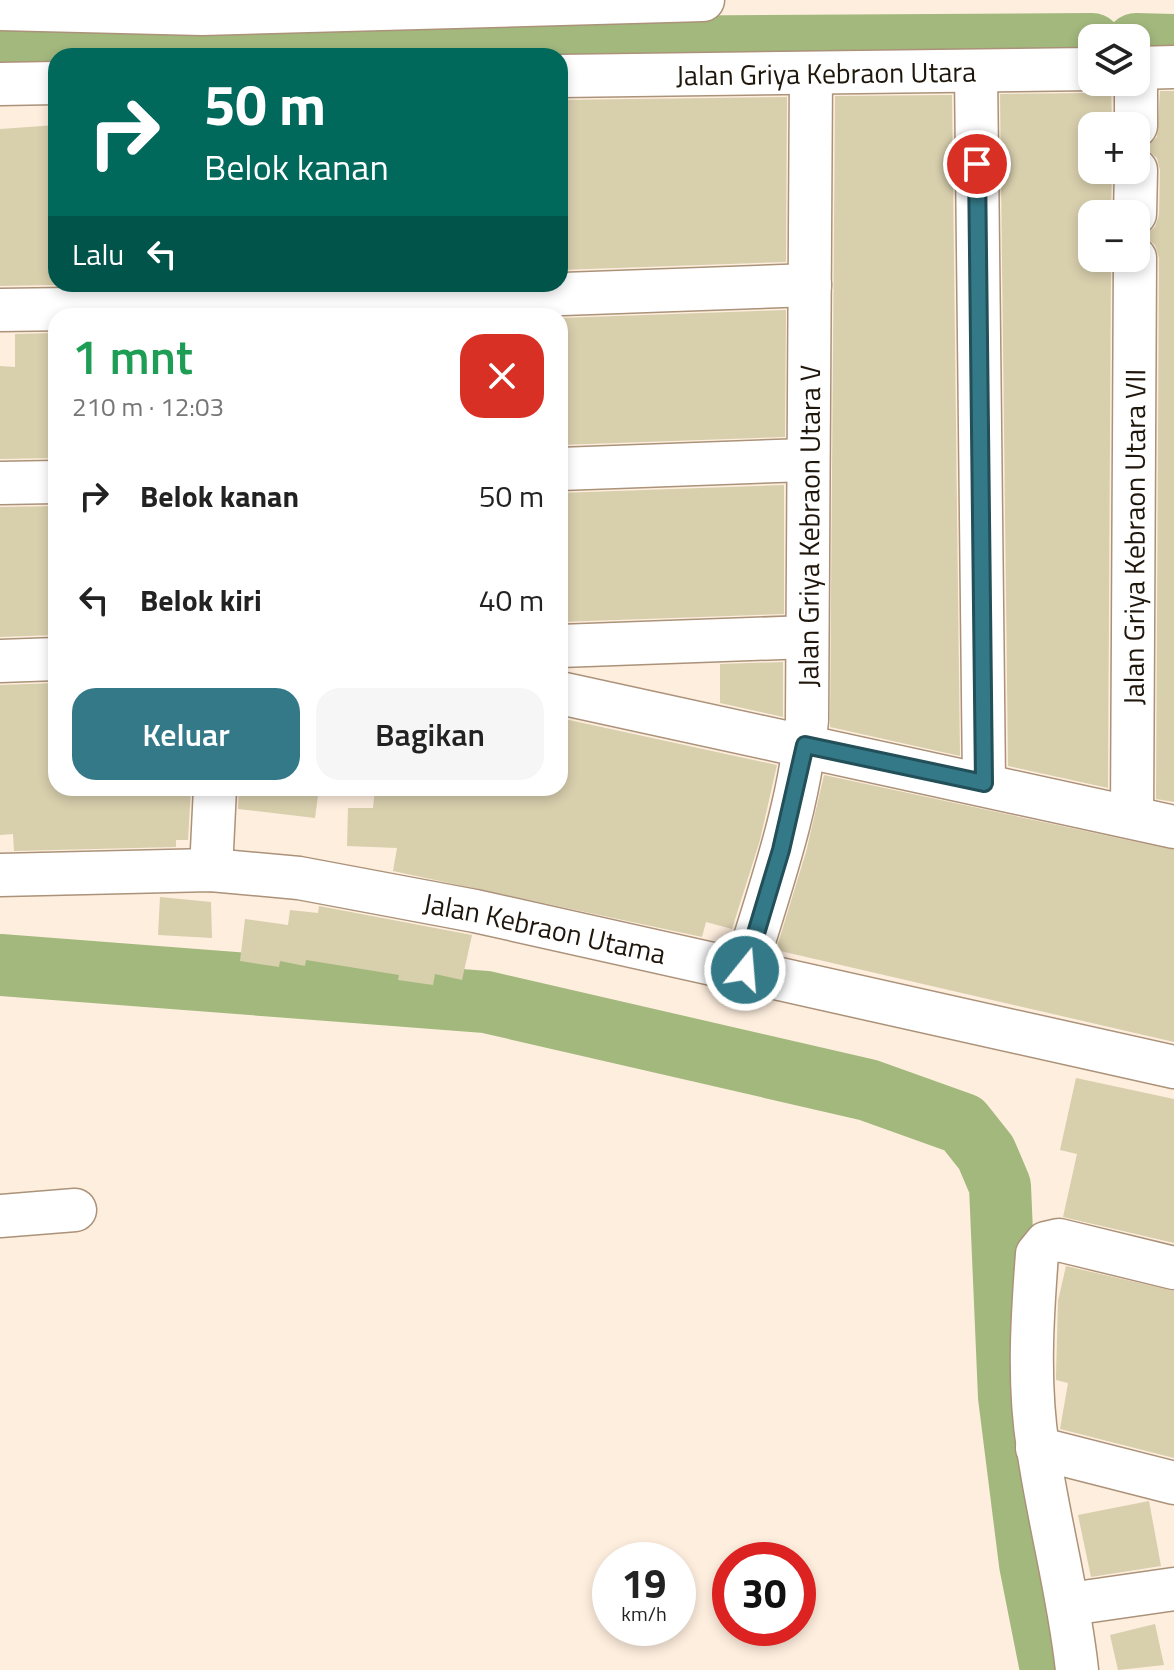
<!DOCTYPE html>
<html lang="id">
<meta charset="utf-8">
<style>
:root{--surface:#fff;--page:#f6f6f6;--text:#222;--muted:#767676;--accent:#347988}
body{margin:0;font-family:"Titillium Web",sans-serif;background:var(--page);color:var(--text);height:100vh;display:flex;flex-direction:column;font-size:30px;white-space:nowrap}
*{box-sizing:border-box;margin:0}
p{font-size:26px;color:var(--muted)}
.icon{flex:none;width:44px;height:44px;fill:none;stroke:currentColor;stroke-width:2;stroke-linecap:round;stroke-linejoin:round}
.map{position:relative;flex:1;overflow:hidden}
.drawer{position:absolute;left:48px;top:308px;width:520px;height:488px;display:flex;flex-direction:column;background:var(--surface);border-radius:24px;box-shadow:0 4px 12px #0003}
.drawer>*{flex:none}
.top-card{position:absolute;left:48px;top:48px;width:520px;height:244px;border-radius:24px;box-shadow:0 4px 12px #0003;background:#00695c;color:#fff;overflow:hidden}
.buttons{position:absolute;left:1078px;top:24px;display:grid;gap:16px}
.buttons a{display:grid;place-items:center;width:72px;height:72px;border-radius:16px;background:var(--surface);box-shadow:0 4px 12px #0003;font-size:40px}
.speed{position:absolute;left:592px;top:1542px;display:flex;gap:16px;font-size:40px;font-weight:700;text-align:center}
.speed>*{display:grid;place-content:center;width:104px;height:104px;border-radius:50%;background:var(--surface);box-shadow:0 4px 12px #0003;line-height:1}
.speed small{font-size:20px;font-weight:400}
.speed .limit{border:12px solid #d22;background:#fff;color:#111}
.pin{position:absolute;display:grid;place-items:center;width:68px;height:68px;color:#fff;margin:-34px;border:4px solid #fff;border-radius:50%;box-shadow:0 2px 8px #0007}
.me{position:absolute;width:88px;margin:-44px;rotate:17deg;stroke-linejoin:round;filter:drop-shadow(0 0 6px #0008)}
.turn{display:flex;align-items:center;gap:28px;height:168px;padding:0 24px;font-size:36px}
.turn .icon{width:104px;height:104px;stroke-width:2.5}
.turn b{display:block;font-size:56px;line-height:68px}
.then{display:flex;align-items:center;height:76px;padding:0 24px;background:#0003;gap:16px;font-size:30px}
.round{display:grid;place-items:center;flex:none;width:84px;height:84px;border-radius:24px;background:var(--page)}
.summary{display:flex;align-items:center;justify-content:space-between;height:136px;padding:0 24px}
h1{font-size:48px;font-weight:600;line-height:60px;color:#1e9e55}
.action{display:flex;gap:16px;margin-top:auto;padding:16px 24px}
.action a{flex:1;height:92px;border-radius:24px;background:var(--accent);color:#fff;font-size:32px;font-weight:600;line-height:92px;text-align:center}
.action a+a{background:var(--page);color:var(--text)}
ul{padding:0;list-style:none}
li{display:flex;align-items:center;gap:24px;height:104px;padding:0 24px}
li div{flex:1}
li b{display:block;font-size:30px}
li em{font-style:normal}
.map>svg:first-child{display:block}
</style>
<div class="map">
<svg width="1174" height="1670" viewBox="0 0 1174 1670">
<rect width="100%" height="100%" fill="#feeede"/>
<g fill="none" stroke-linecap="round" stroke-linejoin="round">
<g stroke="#a2b87d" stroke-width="62">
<path d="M 1136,44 L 1174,45"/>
<path d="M 0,51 L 1092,44"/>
<path d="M 0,965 L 486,1002 L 868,1090 L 963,1124 L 986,1153 L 1000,1186 L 1009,1397 L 1030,1564 L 1051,1670"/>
</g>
</g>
<g fill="#d8cfad">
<path d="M 1111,83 L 1112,126 L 1092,126 L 1092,170 L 1112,170 L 1111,214 L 1092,214 L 1092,258 L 1111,258 L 1108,788 L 1008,766 L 1000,94 L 1092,93 Z"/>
<path d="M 1160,91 L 1174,91 L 1174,802 L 1156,799 L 1159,258 L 1155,245 L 1143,236 L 1155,227 L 1159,215 L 1160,170 L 1157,158 L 1144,148 L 1157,137 Z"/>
<path d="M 952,95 L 960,756 L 830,727 L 835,96 Z"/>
<path d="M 787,97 L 786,262 L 560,270 L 560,100 Z"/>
<path d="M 56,125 L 56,285 L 0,286 L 0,129 Z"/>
<path d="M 786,310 L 785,437 L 560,445 L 560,318 Z"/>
<path d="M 53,333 L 55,458 L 0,459 L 0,366 L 15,367 L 15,334 Z"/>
<path d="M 784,485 L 784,614 L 560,622 L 560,493 Z"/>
<path d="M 56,506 L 56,635 L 0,637 L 0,507 Z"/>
<path d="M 783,662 L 783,717 L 720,703 L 720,664 Z"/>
<path d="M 56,683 L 56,788 L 191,788 L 188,840 L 176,840 L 176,847 L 14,851 L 13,834 L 0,835 L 0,685 Z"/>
<path d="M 560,718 L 777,765 L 760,840 L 732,929 L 706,922 L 702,937 L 393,871 L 397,848 L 347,846 L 348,808 L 373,808 L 375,788 L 560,788 Z"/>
<path d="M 824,775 L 1174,850 L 1174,1042 L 776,950 L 806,852 Z"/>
<path d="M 239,788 L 319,788 L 315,818 L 238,809 Z"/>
<path d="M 160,897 L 211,902 L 212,938 L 158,935 Z"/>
<path d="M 319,906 L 472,935 L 462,980 L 435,974 L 433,985 L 398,980 L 399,975 L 306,960 L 305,966 L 280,961 L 279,967 L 240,961 L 245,919 L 288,925 L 290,910 L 318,913 Z"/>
<path d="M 1076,1078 L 1174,1099 L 1174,1243 L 1063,1217 L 1077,1154 L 1060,1150 Z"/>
<path d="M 1066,1266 L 1174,1291 L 1174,1458 L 1060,1429 L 1068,1383 L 1056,1380 L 1056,1375 L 1058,1301 Z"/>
<path d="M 1149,1501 L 1161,1566 L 1091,1577 L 1078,1515 Z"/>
<path d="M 1155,1624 L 1164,1665 L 1118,1670 L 1110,1635 Z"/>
</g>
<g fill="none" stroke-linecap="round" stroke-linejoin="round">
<g stroke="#ab9279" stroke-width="45">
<g id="minor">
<path d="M 0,9 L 202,14 L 703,0"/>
<path d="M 1136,68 L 1174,67"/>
<path d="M 976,71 L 984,783"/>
<path id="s1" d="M 560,76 L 1092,69"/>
<path d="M 0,84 L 56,83"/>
<path d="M 1136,126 L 1136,68"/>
<path d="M 1135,214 L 1136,170"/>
<path d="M 0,310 L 210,307 L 810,285"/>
<path d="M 560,469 L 806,460"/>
<path d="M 0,483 L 56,482"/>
<path d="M 560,646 L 807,637"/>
<path d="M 0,661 L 56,659"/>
<path d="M 560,693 L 1174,827"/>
<path id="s2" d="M 1132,817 L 1135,258"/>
<path d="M 211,870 L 215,788"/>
<path id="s3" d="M 0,875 L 211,870 L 299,878 L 475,911 L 1174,1067"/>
<path id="s4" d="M 745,970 C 770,888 800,805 807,720 L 811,73"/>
<path d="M 0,1216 L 75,1210"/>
<path d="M 1037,1448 L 1174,1483"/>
<path d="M 1070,1604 L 1174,1589"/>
<path d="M 1077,1670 C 1069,1595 1049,1523 1038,1448 C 1028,1384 1032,1319 1037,1254 L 1046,1243 L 1059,1240 L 1174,1268"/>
</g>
</g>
<use href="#minor" stroke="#fff" stroke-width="42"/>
</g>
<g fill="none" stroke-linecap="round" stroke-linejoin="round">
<g stroke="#224f58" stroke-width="20">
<path id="route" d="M 745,970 L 781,850 L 805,745 L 984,783 L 977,164"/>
</g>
<use href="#route" stroke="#347988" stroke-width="14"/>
</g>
<g text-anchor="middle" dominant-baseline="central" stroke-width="7" stroke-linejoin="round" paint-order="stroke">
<g font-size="28" fill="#1f160c" stroke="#feeede">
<text stroke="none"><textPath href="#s1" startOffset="266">Jalan Griya Kebraon Utara</textPath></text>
<text stroke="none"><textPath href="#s4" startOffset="452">Jalan Griya Kebraon Utara V</textPath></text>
<text stroke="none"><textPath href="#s2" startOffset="280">Jalan Griya Kebraon Utara VII</textPath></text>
<text stroke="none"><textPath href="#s3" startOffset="550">Jalan Kebraon Utama</textPath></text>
</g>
</g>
</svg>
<div class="buttons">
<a><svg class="icon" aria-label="layers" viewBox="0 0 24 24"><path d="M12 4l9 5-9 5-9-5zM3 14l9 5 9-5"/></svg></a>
<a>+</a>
<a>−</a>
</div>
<div class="speed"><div>19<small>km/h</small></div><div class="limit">30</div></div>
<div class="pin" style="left:977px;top:164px;background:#d93025"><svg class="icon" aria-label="arrive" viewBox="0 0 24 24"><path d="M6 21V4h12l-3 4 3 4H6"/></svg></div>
<svg class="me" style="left:745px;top:970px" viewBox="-20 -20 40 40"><circle r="17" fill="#347988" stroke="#fff" stroke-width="3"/><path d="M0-11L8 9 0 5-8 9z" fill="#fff"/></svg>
<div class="top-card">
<div class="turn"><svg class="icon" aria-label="right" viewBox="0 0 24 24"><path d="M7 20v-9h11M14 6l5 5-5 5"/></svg><div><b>50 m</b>Belok kanan</div></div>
<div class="then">Lalu<svg class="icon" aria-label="left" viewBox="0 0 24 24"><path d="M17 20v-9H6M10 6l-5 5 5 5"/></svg></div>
</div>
<section class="drawer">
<div class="summary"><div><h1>1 mnt</h1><p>210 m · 12:03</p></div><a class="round" style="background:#d93025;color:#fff"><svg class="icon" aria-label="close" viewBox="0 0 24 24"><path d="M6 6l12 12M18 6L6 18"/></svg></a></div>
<ul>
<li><svg class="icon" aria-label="right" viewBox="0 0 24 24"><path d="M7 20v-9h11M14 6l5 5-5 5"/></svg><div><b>Belok kanan</b></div><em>50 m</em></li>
<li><svg class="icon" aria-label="left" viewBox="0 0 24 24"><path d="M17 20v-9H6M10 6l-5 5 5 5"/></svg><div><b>Belok kiri</b></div><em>40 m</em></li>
</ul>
<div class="action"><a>Keluar</a><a>Bagikan</a></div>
</section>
</div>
